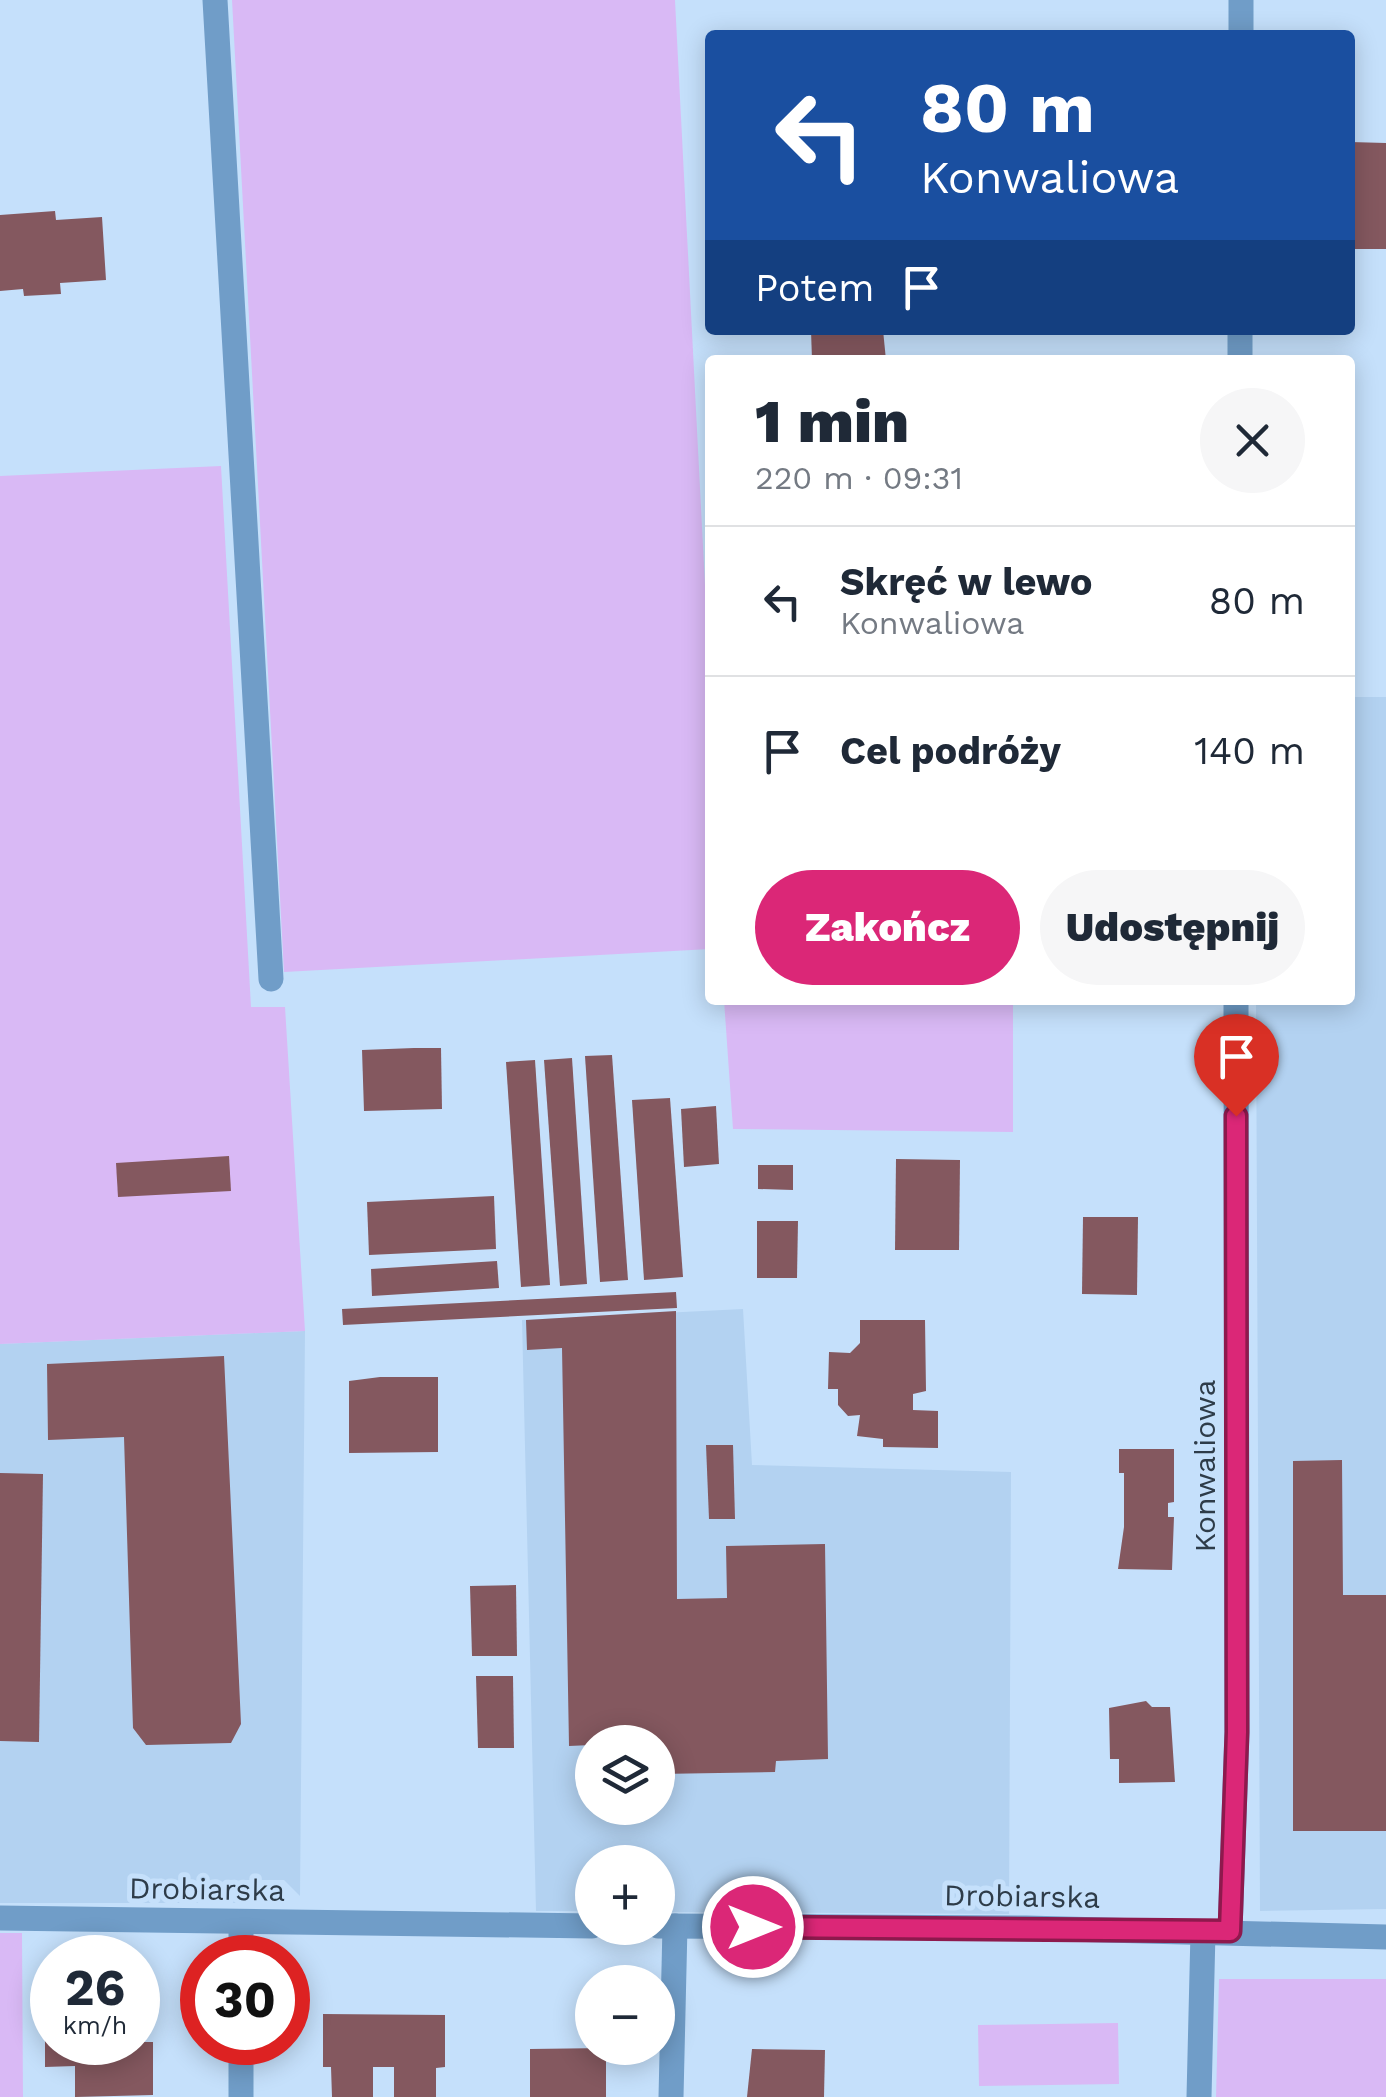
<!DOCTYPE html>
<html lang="pl">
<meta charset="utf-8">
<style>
:root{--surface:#fff;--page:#f6f6f7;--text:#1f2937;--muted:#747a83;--line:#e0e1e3;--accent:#db2777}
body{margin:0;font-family:"Work Sans",sans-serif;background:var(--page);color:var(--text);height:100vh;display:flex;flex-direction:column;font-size:38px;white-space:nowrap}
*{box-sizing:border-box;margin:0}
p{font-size:32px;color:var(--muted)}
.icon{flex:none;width:55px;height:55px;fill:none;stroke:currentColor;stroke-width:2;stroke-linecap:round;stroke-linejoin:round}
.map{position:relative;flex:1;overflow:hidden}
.details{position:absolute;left:705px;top:355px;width:650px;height:650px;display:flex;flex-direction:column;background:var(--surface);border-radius:10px;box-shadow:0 5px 25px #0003}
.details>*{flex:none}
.hud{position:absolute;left:705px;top:30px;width:650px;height:305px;border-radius:10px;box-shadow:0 5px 25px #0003;background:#1a4fa0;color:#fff;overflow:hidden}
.buttons{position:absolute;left:575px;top:1725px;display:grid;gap:20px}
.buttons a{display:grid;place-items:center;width:100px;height:100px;border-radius:50%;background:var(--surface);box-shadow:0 5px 25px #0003;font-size:50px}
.speed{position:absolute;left:30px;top:1935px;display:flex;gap:20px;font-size:50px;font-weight:700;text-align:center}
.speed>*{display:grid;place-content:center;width:130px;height:130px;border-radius:50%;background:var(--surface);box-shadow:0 5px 25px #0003;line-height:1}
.speed small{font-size:25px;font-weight:400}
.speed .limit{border:15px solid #d22;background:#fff;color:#111}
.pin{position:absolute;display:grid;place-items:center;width:85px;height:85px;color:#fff;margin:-102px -42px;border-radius:50% 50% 50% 0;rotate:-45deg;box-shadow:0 0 10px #0007}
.pin .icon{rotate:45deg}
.me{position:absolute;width:110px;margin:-55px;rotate:90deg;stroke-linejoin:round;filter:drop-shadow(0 0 8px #0008)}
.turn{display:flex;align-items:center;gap:35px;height:210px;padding:0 50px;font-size:45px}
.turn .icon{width:130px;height:130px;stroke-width:2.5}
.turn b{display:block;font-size:70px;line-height:85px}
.then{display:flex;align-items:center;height:95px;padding:0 50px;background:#0003;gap:20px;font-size:38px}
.round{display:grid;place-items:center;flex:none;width:105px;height:105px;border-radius:52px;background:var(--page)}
.head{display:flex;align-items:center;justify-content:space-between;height:170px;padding:0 50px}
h1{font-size:60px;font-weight:800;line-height:75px}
.primary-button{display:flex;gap:20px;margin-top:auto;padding:20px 50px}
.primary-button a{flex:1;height:115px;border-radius:60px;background:var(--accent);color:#fff;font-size:40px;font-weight:800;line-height:115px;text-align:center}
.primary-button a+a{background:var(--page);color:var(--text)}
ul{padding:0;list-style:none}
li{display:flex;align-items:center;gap:30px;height:150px;padding:0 50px;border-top:2px solid var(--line)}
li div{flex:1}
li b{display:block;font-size:38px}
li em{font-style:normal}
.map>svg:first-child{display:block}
</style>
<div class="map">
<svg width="1386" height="2097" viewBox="0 0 1386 2097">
<rect width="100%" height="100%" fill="#c5e0fb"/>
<g fill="#b3d2f1" fill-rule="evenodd">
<path d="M 1350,697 L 1386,697 L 1386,1909 L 1260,1911 L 1256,1000 L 1350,1000 Z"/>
<path d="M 743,1309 L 752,1465 L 1011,1472 L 1009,1914 L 658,1912 L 658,1862 L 592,1862 L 592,1911 L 536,1911 L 522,1320 ZM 592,1742 L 658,1742 L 658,1808 L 592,1808 Z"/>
<path d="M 305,1331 L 300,1896 L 284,1880 L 246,1880 L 246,1893 L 238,1903 L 0,1903 L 0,1344 Z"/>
</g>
<g fill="#d9b9f5">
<path d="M 232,0 L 675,0 L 710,683 L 710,949 L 284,972 Z"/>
<path d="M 221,466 L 251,1007 L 285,1007 L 305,1331 L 0,1344 L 0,476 Z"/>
<path d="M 724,1000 L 1013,1000 L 1013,1132 L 733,1129 Z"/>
<path d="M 0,1933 L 22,1933 L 23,2097 L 0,2097 Z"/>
<path d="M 1219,1979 L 1386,1979 L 1386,2097 L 1216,2097 Z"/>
<path d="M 1118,2023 L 1119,2084 L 979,2086 L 978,2025 Z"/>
</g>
<g fill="#84585f">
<path d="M 1350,142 L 1386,143 L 1386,249 L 1350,249 Z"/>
<path d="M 55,211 L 56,220 L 102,217 L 106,280 L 60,283 L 61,294 L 24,296 L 23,289 L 0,291 L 0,215 Z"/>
<path d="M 811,330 L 883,330 L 886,360 L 812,360 Z"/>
<path d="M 414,1048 L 441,1048 L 442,1109 L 364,1111 L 362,1050 Z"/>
<path d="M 612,1055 L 628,1280 L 600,1282 L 585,1056 Z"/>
<path d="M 572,1058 L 587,1284 L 560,1286 L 544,1060 Z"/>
<path d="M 535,1060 L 550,1285 L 521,1287 L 506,1062 Z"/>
<path d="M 670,1098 L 683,1277 L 644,1280 L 632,1100 Z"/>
<path d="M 716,1106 L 719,1164 L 684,1167 L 681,1109 Z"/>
<path d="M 229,1156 L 231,1191 L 118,1197 L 116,1163 Z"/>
<path d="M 896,1159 L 960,1160 L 959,1250 L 895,1250 Z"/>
<path d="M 758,1165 L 793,1165 L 793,1190 L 758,1189 Z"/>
<path d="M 494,1196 L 496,1249 L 369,1255 L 367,1202 Z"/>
<path d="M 1083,1217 L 1138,1217 L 1137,1295 L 1082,1294 Z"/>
<path d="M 757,1221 L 798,1221 L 797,1278 L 757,1278 Z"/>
<path d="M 497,1261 L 499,1288 L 372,1296 L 371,1269 Z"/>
<path d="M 676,1292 L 677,1308 L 343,1325 L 342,1309 Z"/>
<path d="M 676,1311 L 677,1599 L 727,1598 L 726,1546 L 825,1544 L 828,1759 L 776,1761 L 775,1772 L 658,1774 L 658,1742 L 569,1746 L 562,1348 L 527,1350 L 526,1320 Z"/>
<path d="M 860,1320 L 925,1320 L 926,1391 L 913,1394 L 913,1410 L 938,1411 L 938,1448 L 883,1447 L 883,1439 L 857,1436 L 860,1415 L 848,1416 L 838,1405 L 838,1389 L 828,1389 L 829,1352 L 850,1353 L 860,1343 Z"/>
<path d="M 224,1356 L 241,1724 L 231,1743 L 146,1745 L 133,1728 L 124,1437 L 48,1440 L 47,1364 Z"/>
<path d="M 380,1377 L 438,1377 L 438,1452 L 349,1453 L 349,1381 Z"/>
<path d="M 706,1445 L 733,1445 L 735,1519 L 709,1519 Z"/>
<path d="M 1119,1449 L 1174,1449 L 1174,1502 L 1168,1503 L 1168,1517 L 1174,1517 L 1172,1570 L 1118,1569 L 1124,1527 L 1124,1473 L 1119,1473 Z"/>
<path d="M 1342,1460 L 1343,1595 L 1386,1595 L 1386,1831 L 1293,1831 L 1293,1461 Z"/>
<path d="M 0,1473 L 43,1474 L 39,1742 L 0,1741 Z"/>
<path d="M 516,1585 L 517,1656 L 472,1656 L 470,1586 Z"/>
<path d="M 476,1676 L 513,1676 L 514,1748 L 478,1748 Z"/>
<path d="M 1146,1701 L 1152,1707 L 1170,1707 L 1175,1782 L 1119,1783 L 1119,1759 L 1110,1759 L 1109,1708 Z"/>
<path d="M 45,2002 L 52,2002 L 52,2042 L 153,2042 L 153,2095 L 75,2097 L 75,2066 L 45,2067 Z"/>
<path d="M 323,2014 L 445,2015 L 445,2067 L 436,2068 L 436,2097 L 394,2097 L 394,2067 L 373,2067 L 373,2097 L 332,2097 L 331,2067 L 323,2067 Z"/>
<path d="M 606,2048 L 606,2097 L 530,2097 L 530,2049 Z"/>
<path d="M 752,2049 L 825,2050 L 824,2097 L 747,2097 Z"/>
</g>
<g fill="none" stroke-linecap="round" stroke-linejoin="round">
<g stroke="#709dc8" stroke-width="25">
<path d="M 215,0 L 271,979"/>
<path d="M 1241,35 L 1241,0"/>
<path d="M 1240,360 L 1240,330"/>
<path d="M 0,1918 L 592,1926"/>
<path d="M 658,1926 L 1026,1928 L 1386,1937"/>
<path d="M 1230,1931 L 1237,1732 L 1236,1000"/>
<path d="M 241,1958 L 241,1923"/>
<path d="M 241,2097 L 241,2042"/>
<path d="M 671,2097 L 675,1926"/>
<path d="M 1199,2097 L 1203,1932"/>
</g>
</g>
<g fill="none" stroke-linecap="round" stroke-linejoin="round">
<g stroke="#8e194d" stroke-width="25">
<path id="route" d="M 753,1927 L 1230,1931 L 1237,1732 L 1236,1116"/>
</g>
<use href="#route" stroke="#db2777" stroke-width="18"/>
</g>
<g text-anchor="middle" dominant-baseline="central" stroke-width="10" stroke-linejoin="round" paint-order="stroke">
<g font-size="30" fill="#2e3c49" stroke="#c5e0fb">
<text transform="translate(1204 1466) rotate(-90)">Konwaliowa</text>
<text transform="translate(207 1889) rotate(1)">Drobiarska</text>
<text transform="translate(1022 1896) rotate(1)">Drobiarska</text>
</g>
</g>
</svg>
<div class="buttons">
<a><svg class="icon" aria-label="layers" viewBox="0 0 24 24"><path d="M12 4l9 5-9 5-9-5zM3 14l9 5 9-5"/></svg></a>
<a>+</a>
<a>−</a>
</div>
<div class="speed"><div>26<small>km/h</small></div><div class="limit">30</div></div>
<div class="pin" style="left:1236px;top:1116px;background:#d93025"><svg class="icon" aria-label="arrive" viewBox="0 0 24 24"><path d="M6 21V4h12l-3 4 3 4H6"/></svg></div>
<svg class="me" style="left:753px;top:1927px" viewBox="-20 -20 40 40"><circle r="17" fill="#db2777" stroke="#fff" stroke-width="3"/><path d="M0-11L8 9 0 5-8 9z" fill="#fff"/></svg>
<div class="hud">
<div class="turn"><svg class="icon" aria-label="left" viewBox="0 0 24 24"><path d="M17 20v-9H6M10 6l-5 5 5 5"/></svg><div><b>80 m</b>Konwaliowa</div></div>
<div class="then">Potem<svg class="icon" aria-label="arrive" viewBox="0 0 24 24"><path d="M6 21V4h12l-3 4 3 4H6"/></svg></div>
</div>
<section class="details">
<div class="head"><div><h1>1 min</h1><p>220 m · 09:31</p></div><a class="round"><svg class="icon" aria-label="close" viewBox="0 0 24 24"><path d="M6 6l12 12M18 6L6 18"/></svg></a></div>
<ul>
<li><svg class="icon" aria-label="left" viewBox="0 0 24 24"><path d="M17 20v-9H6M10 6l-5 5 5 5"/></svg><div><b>Skręć w lewo</b><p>Konwaliowa</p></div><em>80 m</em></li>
<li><svg class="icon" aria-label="arrive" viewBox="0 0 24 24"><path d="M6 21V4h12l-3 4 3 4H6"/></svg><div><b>Cel podróży</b></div><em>140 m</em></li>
</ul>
<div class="primary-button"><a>Zakończ</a><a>Udostępnij</a></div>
</section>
</div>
